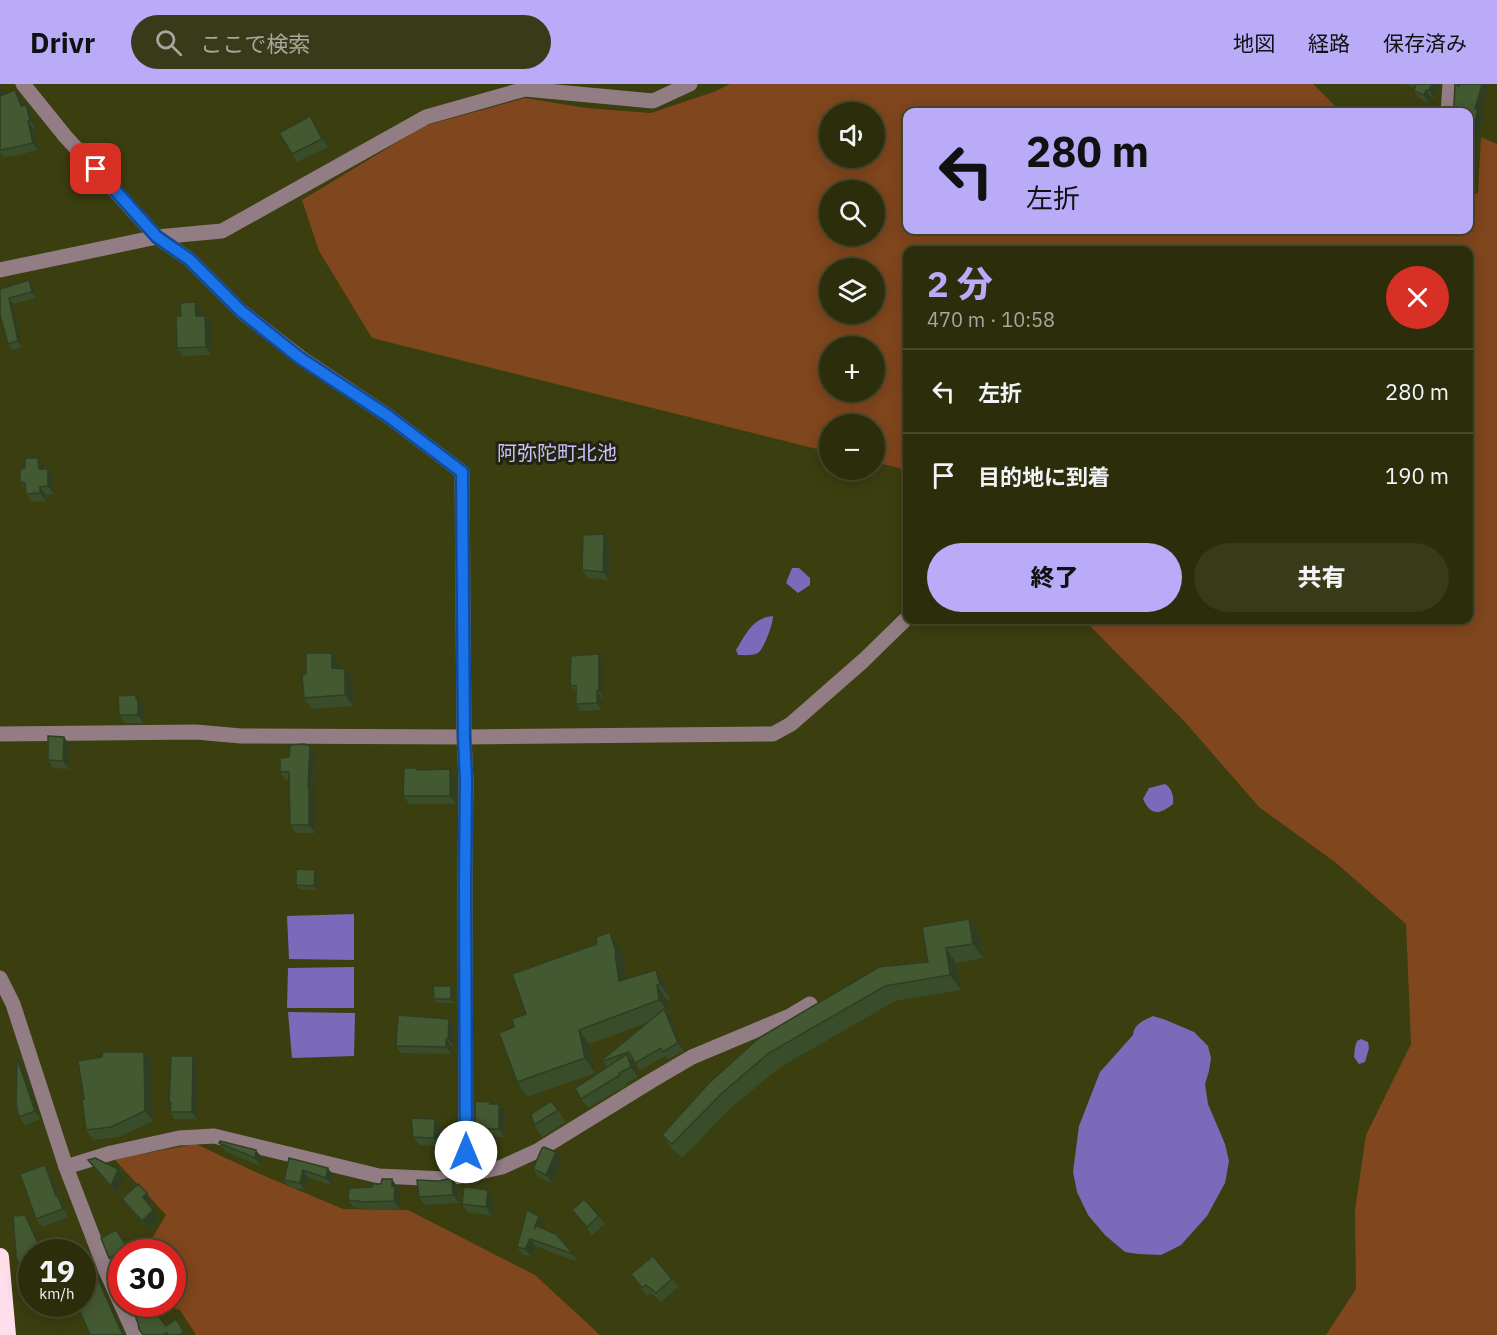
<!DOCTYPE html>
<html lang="ja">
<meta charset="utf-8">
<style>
:root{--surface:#2c2e0b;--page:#383a19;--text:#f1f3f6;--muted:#a6a89d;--line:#484a2c;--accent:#b9abf7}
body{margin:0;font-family:"IBM Plex Sans","Noto Sans JP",sans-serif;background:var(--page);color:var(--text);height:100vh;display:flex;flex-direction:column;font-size:22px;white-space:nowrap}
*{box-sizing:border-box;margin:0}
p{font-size:20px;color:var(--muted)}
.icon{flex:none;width:33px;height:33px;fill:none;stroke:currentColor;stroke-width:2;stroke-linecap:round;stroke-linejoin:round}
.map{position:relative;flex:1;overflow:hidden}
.side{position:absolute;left:903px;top:162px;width:570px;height:378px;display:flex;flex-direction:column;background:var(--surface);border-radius:12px;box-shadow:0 3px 15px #0003,0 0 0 2px var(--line)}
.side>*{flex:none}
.banner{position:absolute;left:903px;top:24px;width:570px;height:126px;border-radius:12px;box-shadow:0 3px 15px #0003,0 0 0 2px var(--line);background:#b9abf7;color:#111;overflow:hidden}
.controls{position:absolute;left:819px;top:18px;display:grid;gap:12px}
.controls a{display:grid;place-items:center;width:66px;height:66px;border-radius:50%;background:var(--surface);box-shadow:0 3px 15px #0003,0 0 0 2px var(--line);font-size:30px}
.speed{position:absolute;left:18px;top:1155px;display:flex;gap:12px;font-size:30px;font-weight:700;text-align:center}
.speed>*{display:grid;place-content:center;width:78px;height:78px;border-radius:50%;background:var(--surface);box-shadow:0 3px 15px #0003,0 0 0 2px var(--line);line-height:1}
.speed small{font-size:15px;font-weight:400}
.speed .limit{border:9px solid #d22;background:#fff;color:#111}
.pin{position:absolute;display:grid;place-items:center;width:51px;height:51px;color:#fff;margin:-26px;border-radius:12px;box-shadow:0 3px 9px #0006}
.me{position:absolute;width:66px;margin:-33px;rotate:0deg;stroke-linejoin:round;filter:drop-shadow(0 0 4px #0008)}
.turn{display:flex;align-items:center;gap:21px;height:126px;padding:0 24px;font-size:27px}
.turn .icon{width:78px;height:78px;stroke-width:2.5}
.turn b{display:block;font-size:42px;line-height:51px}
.round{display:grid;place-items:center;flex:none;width:63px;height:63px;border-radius:32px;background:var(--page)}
.head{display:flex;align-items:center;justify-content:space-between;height:102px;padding:0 24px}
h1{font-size:36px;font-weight:800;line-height:45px;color:var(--accent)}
.primary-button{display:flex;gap:12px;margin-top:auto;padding:12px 24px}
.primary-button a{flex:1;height:69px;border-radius:36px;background:var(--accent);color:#111;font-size:24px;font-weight:800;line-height:69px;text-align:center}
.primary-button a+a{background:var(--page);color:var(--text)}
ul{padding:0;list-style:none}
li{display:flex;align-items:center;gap:18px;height:84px;padding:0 24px;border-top:2px solid var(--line)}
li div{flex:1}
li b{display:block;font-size:22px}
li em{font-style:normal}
header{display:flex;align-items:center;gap:36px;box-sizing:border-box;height:84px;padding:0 30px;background:var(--accent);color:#111}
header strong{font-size:28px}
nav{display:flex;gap:33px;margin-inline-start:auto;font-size:21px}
.search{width:420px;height:54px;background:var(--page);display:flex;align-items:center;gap:15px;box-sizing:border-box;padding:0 21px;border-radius:33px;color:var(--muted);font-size:22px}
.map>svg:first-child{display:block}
</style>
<header>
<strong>Drivr</strong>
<div class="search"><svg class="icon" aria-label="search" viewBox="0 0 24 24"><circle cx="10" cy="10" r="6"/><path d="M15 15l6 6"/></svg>ここで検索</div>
<nav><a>地図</a><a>経路</a><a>保存済み</a></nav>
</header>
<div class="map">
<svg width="1497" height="1251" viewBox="0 0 1497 1251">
<rect width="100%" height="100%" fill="#3b3e0f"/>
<g fill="#80461d" fill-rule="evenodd">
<path d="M 730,0 L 1313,0 L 1341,28 L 908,28 L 908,146 L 1468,146 L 1469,112 L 1478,109 L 1481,53 L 1497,60 L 1497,1251 L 1326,1251 L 1356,1205 L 1355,1126 L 1366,1051 L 1411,960 L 1406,840 L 1335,778 L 1259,723 L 1185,638 L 1084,536 L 1468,536 L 1468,166 L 908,166 L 907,386 L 875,378 L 874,340 L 830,340 L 829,368 L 372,254 L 319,167 L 302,116 L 424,42 L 525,14 L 586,24 L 651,29 L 716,7 ZM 830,28 L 874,28 L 874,74 L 830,74 ZM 830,106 L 874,106 L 874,152 L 830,152 ZM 830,184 L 874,184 L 874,230 L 830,230 ZM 830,262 L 874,262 L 874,308 L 830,308 Z"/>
<path d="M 196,1060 L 260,1090 L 343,1125 L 408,1126 L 535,1191 L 600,1251 L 196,1251 L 180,1226 L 160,1220 L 172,1220 L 172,1168 L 144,1168 L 166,1131 L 114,1075 Z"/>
</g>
<g fill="#7b69ba">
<path d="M 792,484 L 799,484 L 810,494 L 810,501 L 798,509 L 786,499 Z"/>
<path d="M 773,532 C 773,540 764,565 758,569 C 753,572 744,571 738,571 L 736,566 C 746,550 752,534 773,532 Z"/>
<path d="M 1165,700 C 1172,704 1174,713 1173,720 C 1159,731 1151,732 1143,715 L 1149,704 Z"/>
<path d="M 354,830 L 354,876 L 289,875 L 287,832 Z"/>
<path d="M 354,883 L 354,924 L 287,924 L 288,884 Z"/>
<path d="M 288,928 L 355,929 L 354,972 L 292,974 Z"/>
<path d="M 1153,932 L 1166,936 L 1194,948 L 1208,962 L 1211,974 L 1209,987 L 1205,1000 L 1208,1020 L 1225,1060 L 1229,1077 L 1225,1099 L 1207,1132 L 1181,1161 L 1161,1171 L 1138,1170 L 1125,1168 L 1105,1151 L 1088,1131 L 1077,1108 L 1073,1088 L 1079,1042 L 1100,988 L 1133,951 C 1134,940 1143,937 1153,932 Z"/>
<path d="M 1361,955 L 1368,958 L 1369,964 L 1365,978 L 1359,980 L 1354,973 L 1355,963 L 1357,957 Z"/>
</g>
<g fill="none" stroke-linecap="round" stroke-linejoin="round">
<g stroke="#937d85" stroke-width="15">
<path d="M 23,0 L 65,52 L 157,153 L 189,175 L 241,227 L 301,274 L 388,332 L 462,388 L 464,653 L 466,696 L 465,799 L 466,1091"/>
<path d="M 1448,28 L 1450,0"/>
<path d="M 0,186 L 157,153 L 222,147 L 426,33 L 525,5 L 653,17 L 690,0"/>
<path d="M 0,650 L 196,648 L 241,652 L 464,653 L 773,650 L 791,640 L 864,576 L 908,533"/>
<path d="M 0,894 L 13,920 L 66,1083 L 106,1187 L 135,1251"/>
<path d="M 66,1083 L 111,1069 L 179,1054 L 214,1052 L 379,1092 L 445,1095 L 466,1091 L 502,1083 L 539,1066 L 651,997 L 692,973 L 790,932 L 810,920"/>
</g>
<path stroke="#ffdeeb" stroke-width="18" d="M 0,1173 L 7,1251"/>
</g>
<g fill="#3a4d2b">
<path d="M 0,0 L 3,11 L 15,6 L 19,13 L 23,22 L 31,28 L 35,44 L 33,44 L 38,66 L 17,71 L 3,73 L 0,68 Z"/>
<path d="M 1405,0 L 1440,0 L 1434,14 L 1432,14 L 1429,19 L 1419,14 L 1414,7 L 1415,4 Z"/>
<path d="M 1459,2 L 1483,33 L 1478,54 L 1476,93 L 1470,94 L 1468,100 L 1468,28 Z"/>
<path d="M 310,32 L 328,63 L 297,78 L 292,70 Z"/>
<path d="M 33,202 L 36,214 L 13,220 L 22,263 L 12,266 L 8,260 L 0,205 Z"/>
<path d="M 195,218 L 201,226 L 201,232 L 205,232 L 211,240 L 211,271 L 183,272 L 177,264 L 181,232 Z"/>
<path d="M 44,382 L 44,385 L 48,385 L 53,393 L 54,410 L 46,411 L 46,417 L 32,418 L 26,410 L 26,406 L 20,398 Z"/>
<path d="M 610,458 L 609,496 L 588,494 L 582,486 Z"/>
<path d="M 599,570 L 604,578 L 604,615 L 602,615 L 602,626 L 581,627 L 576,620 L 576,609 L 570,601 Z"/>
<path d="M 340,580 L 340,585 L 345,585 L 353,596 L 353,622 L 312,625 L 304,614 Z"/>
<path d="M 136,611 L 144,623 L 144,639 L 125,639 L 119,631 Z"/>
<path d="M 70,661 L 69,685 L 53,684 L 48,676 Z"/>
<path d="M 310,662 L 315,670 L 314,709 L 315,711 L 315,749 L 296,749 L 290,741 L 289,696 L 285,696 L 280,688 L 289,673 Z"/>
<path d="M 418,686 L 456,693 L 456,720 L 409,720 L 403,712 Z"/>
<path d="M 317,790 L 317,806 L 299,805 L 296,801 Z"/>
<path d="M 969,835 L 979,850 L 983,874 L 956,879 L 961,906 L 895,917 L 779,984 L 732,1023 L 682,1074 L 672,1065 L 662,1051 L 879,883 L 928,878 Z"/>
<path d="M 610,848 L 620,863 L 626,883 L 625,885 L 626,895 L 656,886 L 666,901 L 670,915 L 667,916 L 669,930 L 668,930 L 684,967 L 668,975 L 665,972 L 640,986 L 633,976 L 631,976 L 634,980 L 638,993 L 626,999 L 627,1001 L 588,1024 L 581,1015 L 607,983 L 602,976 L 649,938 L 589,960 L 595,989 L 527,1013 L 517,998 L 514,943 L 526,930 L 597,860 Z"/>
<path d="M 451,902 L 454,906 L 454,919 L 437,919 L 434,915 Z"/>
<path d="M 449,935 L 454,942 L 453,962 L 451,962 L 451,970 L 401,969 L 396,962 Z"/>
<path d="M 144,968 L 151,978 L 153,1037 L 119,1053 L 93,1056 L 86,1046 L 84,1015 Z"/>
<path d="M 193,972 L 198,979 L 197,1035 L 175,1035 L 170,1028 L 171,1023 L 169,1021 Z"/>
<path d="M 23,983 L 40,1035 L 25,1041 L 19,1033 Z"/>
<path d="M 551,1017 L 566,1038 L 542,1053 L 534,1041 Z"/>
<path d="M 491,1020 L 505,1028 L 504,1053 L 481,1053 L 475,1045 Z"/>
<path d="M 435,1035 L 441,1043 L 440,1062 L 419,1061 L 413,1053 Z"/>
<path d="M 219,1059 L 262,1074 L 261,1082 L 225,1067 Z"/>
<path d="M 289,1074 L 333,1091 L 331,1101 L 308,1093 L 305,1106 L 289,1103 L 284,1096 Z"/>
<path d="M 88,1076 L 118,1085 L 124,1093 L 116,1110 L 94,1084 Z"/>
<path d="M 562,1076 L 552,1099 L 538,1093 L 533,1085 Z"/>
<path d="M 45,1081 L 51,1089 L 59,1114 L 63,1119 L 68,1133 L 42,1143 L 36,1135 Z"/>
<path d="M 452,1094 L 458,1103 L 459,1119 L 425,1121 L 419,1113 L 439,1097 Z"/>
<path d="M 392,1095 L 397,1103 L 398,1107 L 400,1110 L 400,1125 L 364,1126 L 363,1124 L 354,1123 L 348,1116 L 372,1103 Z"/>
<path d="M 494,1114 L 492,1132 L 468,1128 L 462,1120 Z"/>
<path d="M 122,1115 L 152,1117 L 149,1121 L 159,1134 L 148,1145 L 128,1123 Z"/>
<path d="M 572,1126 L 599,1132 L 605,1140 L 592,1151 Z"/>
<path d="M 25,1131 L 30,1138 L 32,1203 L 29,1204 L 23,1197 L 16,1170 Z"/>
<path d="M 545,1139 L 542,1144 L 573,1170 L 578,1178 L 535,1162 L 531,1173 L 522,1170 L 517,1163 Z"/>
<path d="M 116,1146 L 131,1168 L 122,1168 L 122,1178 L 114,1182 L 109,1174 Z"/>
<path d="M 631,1190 L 672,1195 L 678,1203 L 661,1218 L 651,1209 L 647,1212 Z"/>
</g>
<g fill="#2f3e23">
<path d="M 0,0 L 1,0 L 5,19 L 0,13 Z"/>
<path d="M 1432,0 L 1440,0 L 1434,14 L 1429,6 Z"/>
<path d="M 1482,0 L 1489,0 L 1481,30 L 1483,33 L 1478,54 L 1476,93 L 1471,86 L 1473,47 L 1475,25 Z"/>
<path d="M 15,6 L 19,13 L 26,29 L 21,22 Z"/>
<path d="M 1426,6 L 1432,14 L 1429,19 L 1424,11 Z"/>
<path d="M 26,21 L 31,28 L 35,44 L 30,36 Z"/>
<path d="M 310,32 L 315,40 L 328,63 L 322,55 Z"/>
<path d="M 28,37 L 33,44 L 38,66 L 33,59 Z"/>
<path d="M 29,196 L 33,202 L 36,214 L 32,208 Z"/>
<path d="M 9,214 L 13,220 L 22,263 L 18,257 Z"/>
<path d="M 195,218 L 201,226 L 201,240 L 196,232 Z"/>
<path d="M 205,232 L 211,240 L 211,271 L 206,263 Z"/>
<path d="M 38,374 L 44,382 L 45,393 L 39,385 Z"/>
<path d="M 48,385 L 53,393 L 54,410 L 48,402 Z"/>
<path d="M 40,403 L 46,411 L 46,417 L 40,409 Z"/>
<path d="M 604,450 L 610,458 L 609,496 L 603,488 Z"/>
<path d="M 332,569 L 340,580 L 340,595 L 332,584 Z"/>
<path d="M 599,570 L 604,578 L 604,615 L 599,607 Z"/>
<path d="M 345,585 L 353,596 L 353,622 L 345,611 Z"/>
<path d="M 597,607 L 602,615 L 602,626 L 597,619 Z"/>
<path d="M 136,611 L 144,623 L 144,639 L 138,631 Z"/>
<path d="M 64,653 L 70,661 L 69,685 L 63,677 Z"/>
<path d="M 310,662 L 315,670 L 314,709 L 315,711 L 315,749 L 309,741 L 308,703 Z"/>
<path d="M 450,685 L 456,693 L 456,720 L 450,712 Z"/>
<path d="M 315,786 L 317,790 L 317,806 L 314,802 Z"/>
<path d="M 969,835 L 979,850 L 983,874 L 973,860 Z"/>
<path d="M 610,848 L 620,863 L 626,883 L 625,885 L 629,911 L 619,897 Z"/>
<path d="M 946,864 L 956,879 L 961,906 L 950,891 Z"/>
<path d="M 656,886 L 666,901 L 670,915 L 660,900 Z"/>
<path d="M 657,901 L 667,916 L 669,930 L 659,916 Z"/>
<path d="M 451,902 L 454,906 L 454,919 L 451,915 Z"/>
<path d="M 664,925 L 670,932 L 684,967 L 678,959 Z"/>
<path d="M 449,935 L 454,942 L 453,962 L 448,955 Z"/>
<path d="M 579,946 L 589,960 L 595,989 L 585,974 Z"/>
<path d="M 446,955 L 451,962 L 451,970 L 446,963 Z"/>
<path d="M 144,968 L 151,978 L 153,1037 L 145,1027 Z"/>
<path d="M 627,970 L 634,980 L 638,993 L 631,983 Z"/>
<path d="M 193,972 L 198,979 L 197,1035 L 192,1028 Z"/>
<path d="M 17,974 L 23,983 L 40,1035 L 35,1027 Z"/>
<path d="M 499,1020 L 505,1028 L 504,1053 L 499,1045 Z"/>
<path d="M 435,1035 L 441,1043 L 440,1062 L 434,1054 Z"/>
<path d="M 256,1066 L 262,1074 L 261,1082 L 255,1074 Z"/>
<path d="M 556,1068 L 562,1076 L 552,1099 L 546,1091 Z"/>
<path d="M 45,1081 L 51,1089 L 59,1114 L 63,1119 L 68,1133 L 56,1112 Z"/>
<path d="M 328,1084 L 333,1091 L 331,1101 L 326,1094 Z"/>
<path d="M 118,1085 L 124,1093 L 116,1110 L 111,1102 Z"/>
<path d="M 303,1086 L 308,1093 L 305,1106 L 300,1099 Z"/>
<path d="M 452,1094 L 458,1103 L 459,1119 L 453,1111 Z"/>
<path d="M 392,1095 L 397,1103 L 398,1107 L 400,1110 L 400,1125 L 394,1117 Z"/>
<path d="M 488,1106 L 494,1114 L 492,1132 L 486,1123 Z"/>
<path d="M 147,1109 L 152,1117 L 148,1121 L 143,1113 Z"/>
<path d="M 153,1126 L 159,1134 L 148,1145 L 142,1137 Z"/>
<path d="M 25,1131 L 30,1138 L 44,1168 L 42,1168 Z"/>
<path d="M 539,1132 L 545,1139 L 539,1153 L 534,1145 Z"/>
<path d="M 530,1155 L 535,1162 L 531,1173 L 525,1165 Z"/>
<path d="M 85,1165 L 90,1172 L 124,1251 L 121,1247 Z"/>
</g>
<g fill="#435932" stroke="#2f3e23" stroke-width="1.5">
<path d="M 1415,0 L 1432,0 L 1429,6 L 1426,6 L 1424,11 L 1414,7 L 1416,0 Z"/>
<path d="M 1455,0 L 1459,2 L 1459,0 L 1482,0 L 1475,25 L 1478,25 L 1473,47 L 1471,86 L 1468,86 L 1468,28 L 1455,28 L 1454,21 Z"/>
<path d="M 15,6 L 21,22 L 26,21 L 30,36 L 28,37 L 33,59 L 12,64 L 0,66 L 0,12 Z"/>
<path d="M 310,32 L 322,55 L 292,70 L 279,49 Z"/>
<path d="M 29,196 L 32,208 L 9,214 L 18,257 L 8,260 L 0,231 L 0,205 Z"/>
<path d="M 195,218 L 196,232 L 205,232 L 206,263 L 177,264 L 176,232 L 181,232 L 180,219 Z"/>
<path d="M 25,374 L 38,374 L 39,385 L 48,385 L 48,402 L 40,403 L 40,409 L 26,410 L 25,399 L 20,398 L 20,385 L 25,384 Z"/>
<path d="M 604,450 L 603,488 L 582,486 L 583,451 Z"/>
<path d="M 306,569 L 332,569 L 332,584 L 345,585 L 345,611 L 304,614 L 302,591 L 306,590 Z"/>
<path d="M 599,570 L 599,607 L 597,607 L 597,619 L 576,620 L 576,602 L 570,601 L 571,572 Z"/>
<path d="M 136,611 L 136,615 L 138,615 L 138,631 L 119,631 L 118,612 Z"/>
<path d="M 48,652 L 64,653 L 63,677 L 48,676 Z"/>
<path d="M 304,660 L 310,662 L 308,703 L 309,703 L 309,741 L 290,741 L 289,688 L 280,688 L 280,674 L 289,673 L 290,661 Z"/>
<path d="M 404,684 L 417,684 L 417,686 L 450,685 L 450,712 L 403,712 Z"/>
<path d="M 296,785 L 315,786 L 314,802 L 296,801 Z"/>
<path d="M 969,835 L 973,860 L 946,864 L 950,891 L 885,902 L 769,969 L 722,1009 L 672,1060 L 662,1051 L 709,999 L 759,954 L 879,883 L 928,878 L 922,843 Z"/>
<path d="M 610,848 L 616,868 L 615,870 L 619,897 L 656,886 L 660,900 L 657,901 L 659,916 L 579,946 L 585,974 L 517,998 L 499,949 L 514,943 L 512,935 L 526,930 L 512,890 L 597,860 L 596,853 Z"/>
<path d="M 433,902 L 451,902 L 451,915 L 434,915 Z"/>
<path d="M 664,925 L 678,959 L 663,968 L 661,964 L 635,979 L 629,968 L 603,977 L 602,976 Z"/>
<path d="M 398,931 L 449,935 L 448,955 L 446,955 L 446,963 L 396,962 Z"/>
<path d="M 103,968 L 144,968 L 145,1027 L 111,1043 L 86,1046 L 82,1016 L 84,1015 L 78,977 L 102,973 Z"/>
<path d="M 627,970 L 631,983 L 619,989 L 620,991 L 581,1015 L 575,1004 Z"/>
<path d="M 171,972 L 193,972 L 192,1028 L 170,1028 L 171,1019 L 169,1021 Z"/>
<path d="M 17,974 L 35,1027 L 19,1033 L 16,1021 Z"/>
<path d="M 475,1017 L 490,1018 L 490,1020 L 499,1020 L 499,1045 L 475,1045 Z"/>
<path d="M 551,1017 L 558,1026 L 534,1041 L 531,1030 Z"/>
<path d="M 411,1034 L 435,1035 L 434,1054 L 413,1053 Z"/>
<path d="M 220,1057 L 256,1066 L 255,1074 L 219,1059 Z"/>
<path d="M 544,1063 L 556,1068 L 546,1091 L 533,1085 L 542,1064 Z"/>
<path d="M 95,1074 L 118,1085 L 111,1102 L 88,1076 Z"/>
<path d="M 289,1074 L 328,1084 L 326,1094 L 303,1086 L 300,1099 L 284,1096 Z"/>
<path d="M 45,1081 L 56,1112 L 57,1111 L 63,1125 L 36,1135 L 20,1090 Z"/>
<path d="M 452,1094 L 453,1111 L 419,1113 L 417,1096 L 439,1097 Z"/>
<path d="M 382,1095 L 392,1095 L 392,1102 L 395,1103 L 394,1117 L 359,1118 L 359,1117 L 348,1116 L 349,1104 L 372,1103 L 372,1100 L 381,1100 Z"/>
<path d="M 138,1100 L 147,1109 L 143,1113 L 153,1126 L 142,1137 L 122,1115 Z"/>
<path d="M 464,1103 L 488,1106 L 486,1123 L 462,1120 Z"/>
<path d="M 584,1115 L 599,1132 L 587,1143 L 572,1126 Z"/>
<path d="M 527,1126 L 539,1132 L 534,1145 L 537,1142 L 556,1150 L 573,1170 L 530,1155 L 525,1165 L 517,1163 Z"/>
<path d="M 25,1131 L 42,1168 L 32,1168 L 32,1193 L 23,1197 L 17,1184 L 20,1182 L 15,1170 L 16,1170 L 13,1132 Z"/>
<path d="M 116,1146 L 128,1164 L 109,1174 L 101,1154 Z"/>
<path d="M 76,1158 L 81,1167 L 85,1165 L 121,1247 L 124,1251 L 90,1251 L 77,1220 L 82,1220 L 82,1168 L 54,1168 Z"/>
<path d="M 653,1172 L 672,1195 L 656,1209 L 646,1201 L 642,1204 L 631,1190 Z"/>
<path d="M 152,1224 L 166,1242 L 176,1235 L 184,1248 L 179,1251 L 168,1251 L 167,1249 L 164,1250 L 165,1251 L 143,1251 L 139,1245 L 138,1239 L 134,1229 Z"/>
</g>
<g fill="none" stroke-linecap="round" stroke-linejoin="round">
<g stroke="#114b97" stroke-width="15">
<path id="route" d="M 96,85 L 157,153 L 189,175 L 241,227 L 300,274 L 388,332 L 462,388 L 464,653 L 466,696 L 465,799 L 466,1068"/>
</g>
<use href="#route" stroke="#1a73e8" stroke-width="10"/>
</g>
<g text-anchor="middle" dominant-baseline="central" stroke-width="6" stroke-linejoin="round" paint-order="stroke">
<g font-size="20" fill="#c9c0fa" stroke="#222310">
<text x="557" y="368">阿弥陀町北池</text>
</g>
</g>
</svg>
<div class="controls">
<a><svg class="icon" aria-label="sound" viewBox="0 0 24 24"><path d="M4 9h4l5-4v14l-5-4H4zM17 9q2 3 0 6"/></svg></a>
<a><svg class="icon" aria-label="search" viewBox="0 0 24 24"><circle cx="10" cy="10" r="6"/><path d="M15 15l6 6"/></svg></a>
<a><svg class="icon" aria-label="layers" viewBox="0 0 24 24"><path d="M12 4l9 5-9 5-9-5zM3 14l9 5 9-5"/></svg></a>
<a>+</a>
<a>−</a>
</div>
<div class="speed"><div>19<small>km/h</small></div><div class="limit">30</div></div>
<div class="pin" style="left:96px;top:85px;background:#d93025"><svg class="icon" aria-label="arrive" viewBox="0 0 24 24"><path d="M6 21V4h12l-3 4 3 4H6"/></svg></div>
<svg class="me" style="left:466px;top:1068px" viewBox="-20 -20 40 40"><circle r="19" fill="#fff"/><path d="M0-13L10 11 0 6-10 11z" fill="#1a73e8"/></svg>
<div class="banner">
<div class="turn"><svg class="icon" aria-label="left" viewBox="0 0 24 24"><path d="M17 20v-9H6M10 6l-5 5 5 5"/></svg><div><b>280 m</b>左折</div></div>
</div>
<section class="side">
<div class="head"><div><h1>2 分</h1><p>470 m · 10:58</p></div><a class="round" style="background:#d93025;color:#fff"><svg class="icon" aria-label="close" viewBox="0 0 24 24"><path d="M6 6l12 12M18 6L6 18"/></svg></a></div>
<ul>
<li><svg class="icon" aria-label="left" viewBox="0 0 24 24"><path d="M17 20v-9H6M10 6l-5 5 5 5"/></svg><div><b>左折</b></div><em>280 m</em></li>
<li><svg class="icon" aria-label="arrive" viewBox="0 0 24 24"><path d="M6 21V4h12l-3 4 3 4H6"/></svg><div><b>目的地に到着</b></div><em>190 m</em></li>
</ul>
<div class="primary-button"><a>終了</a><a>共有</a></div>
</section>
</div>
